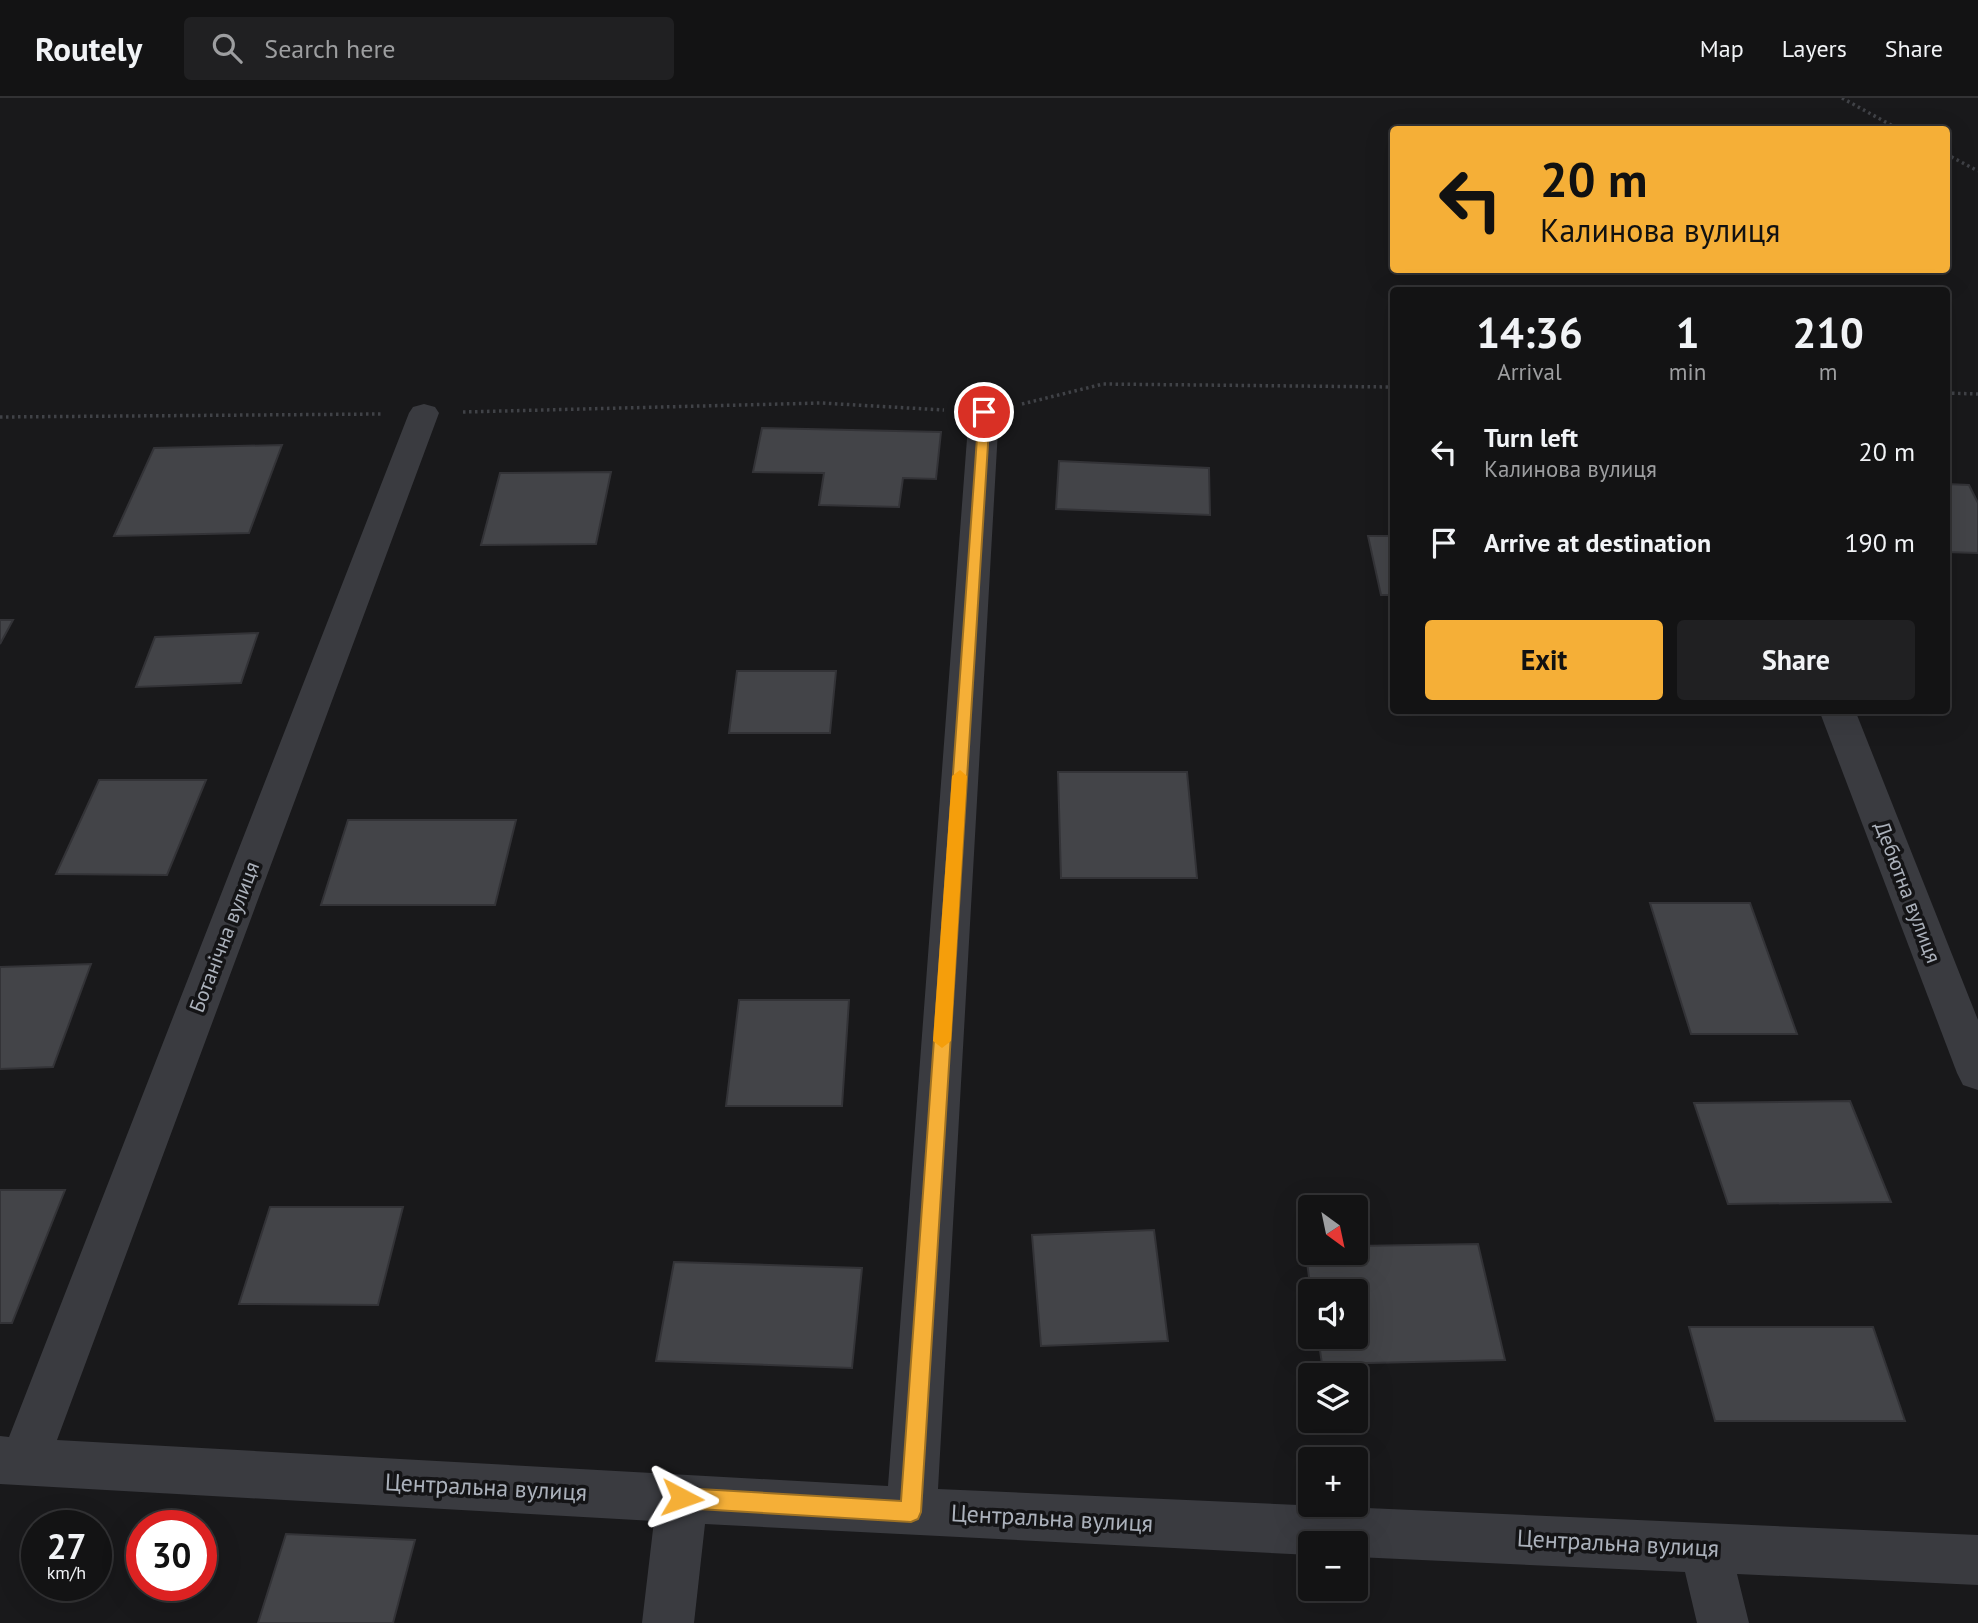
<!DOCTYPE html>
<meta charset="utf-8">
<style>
:root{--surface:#131314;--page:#202022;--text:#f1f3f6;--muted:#9d9ea0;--line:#323234;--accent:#f5af37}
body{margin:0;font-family:"PT Sans",sans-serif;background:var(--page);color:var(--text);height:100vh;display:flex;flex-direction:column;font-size:26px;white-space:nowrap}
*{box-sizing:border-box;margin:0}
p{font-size:23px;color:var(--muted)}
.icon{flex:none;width:38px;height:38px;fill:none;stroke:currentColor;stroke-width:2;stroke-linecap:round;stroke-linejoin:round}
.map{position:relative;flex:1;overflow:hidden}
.drawer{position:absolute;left:1390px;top:189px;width:560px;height:427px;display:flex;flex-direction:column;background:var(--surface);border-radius:7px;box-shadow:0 7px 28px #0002,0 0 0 2px var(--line)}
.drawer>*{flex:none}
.top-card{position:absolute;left:1390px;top:28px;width:560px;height:147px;border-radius:7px;box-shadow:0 7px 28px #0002,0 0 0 2px var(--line);background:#f5af37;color:#111;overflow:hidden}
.needle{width:46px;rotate:147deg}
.buttons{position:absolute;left:1298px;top:1097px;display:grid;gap:14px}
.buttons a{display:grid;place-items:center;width:70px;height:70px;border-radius:7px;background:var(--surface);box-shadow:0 7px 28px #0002,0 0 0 2px var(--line);font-size:35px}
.speed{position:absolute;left:21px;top:1412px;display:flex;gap:14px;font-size:35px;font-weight:700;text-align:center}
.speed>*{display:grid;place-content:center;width:91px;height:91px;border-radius:50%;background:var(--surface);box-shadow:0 7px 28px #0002,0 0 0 2px var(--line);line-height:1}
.speed small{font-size:18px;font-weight:400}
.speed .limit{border:10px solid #d22;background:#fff;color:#111}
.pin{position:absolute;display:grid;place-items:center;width:60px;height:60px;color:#fff;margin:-30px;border:4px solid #fff;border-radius:50%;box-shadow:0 2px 7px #0007}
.me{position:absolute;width:77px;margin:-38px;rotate:94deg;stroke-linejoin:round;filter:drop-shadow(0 0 5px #0008)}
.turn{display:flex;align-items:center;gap:24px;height:147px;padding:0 35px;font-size:32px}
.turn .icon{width:91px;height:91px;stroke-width:2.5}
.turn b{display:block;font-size:49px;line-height:60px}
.eta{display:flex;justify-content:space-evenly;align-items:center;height:119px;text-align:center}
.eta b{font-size:42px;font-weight:700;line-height:49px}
.button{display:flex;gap:14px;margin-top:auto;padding:14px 35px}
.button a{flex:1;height:80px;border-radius:7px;background:var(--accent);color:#111;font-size:28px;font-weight:700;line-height:80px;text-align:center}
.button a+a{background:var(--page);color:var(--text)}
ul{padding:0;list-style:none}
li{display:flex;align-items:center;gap:21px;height:91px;padding:0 35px}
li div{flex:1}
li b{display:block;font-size:26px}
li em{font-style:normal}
header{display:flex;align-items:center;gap:42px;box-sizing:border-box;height:98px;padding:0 35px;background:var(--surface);border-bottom:2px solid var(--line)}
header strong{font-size:33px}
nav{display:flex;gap:38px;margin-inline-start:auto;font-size:24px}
.search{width:490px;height:63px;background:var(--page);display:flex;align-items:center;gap:18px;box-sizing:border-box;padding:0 24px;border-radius:7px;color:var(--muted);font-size:26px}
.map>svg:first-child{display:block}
</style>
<header>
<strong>Routely</strong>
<div class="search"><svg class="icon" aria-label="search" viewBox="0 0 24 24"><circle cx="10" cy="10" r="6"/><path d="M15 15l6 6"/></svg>Search here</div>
<nav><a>Map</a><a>Layers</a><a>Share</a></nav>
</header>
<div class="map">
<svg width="1978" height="1525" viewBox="0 0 1978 1525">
<rect width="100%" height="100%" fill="#19191b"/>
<g fill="#434448" stroke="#333337" stroke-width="2">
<path d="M 762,330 L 941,334 L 936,381 L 903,380 L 899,409 L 819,407 L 824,375 L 753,374 Z"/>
<path d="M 282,347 L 249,435 L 114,438 L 154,350 Z"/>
<path d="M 1059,363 L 1209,370 L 1210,417 L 1056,411 Z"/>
<path d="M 611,374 L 596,446 L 481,447 L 500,375 Z"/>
<path d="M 1946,386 L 1969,387 L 1978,405 L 1978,455 L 1946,454 Z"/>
<path d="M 1368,438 L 1393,438 L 1393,497 L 1381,497 Z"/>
<path d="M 0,522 L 13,522 L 0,546 Z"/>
<path d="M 258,535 L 241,585 L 136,589 L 155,539 Z"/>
<path d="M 737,573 L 836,573 L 830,635 L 729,635 Z"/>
<path d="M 1058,674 L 1187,674 L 1197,780 L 1061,780 Z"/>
<path d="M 99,682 L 206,682 L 167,777 L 56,776 Z"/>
<path d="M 348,722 L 516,722 L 495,807 L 321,807 Z"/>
<path d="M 1650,805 L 1750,805 L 1797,936 L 1691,936 Z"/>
<path d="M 91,866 L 53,969 L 0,971 L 0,869 Z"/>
<path d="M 739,902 L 849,902 L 842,1008 L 726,1008 Z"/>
<path d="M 1850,1003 L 1891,1104 L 1728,1106 L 1694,1005 Z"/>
<path d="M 0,1092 L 65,1092 L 12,1225 L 0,1225 Z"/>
<path d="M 270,1109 L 403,1109 L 378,1207 L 239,1206 Z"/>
<path d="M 1154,1132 L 1168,1243 L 1041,1248 L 1032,1137 Z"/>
<path d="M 1478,1146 L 1505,1262 L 1322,1266 L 1318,1239 L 1356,1239 L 1356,1194 L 1311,1194 L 1305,1149 L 1311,1149 L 1311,1155 L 1356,1155 L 1356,1148 Z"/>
<path d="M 674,1164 L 862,1170 L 852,1270 L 656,1263 Z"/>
<path d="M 1689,1229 L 1873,1229 L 1905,1323 L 1715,1323 Z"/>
<path d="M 286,1436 L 415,1442 L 393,1525 L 258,1525 Z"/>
</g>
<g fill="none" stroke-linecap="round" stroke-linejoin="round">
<g stroke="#404247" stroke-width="3.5" stroke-dasharray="2.5 3.5" stroke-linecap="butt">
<path d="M 1842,0 L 1900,32"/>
<path d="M 1946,56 L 1978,73"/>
<path d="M 1946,295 L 1978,296"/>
<path d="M 1022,306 L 1103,286 L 1393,289"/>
<path d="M 463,314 L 821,305 L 944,312"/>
<path d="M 0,319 L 381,316"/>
</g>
<g fill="#3a3b40" fill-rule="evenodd">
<path d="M 984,305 L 995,308 L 999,314 L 938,1391 L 1978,1437 L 1978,1487 L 1737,1476 L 1749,1525 L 1697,1525 L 1685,1474 L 1356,1459 L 1356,1446 L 1311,1446 L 1311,1457 L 705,1426 L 694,1525 L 642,1525 L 654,1423 L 0,1386 L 0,1338 L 9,1339 L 409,315 L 413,309 L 424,306 L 435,309 L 439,315 L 57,1342 L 888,1388 L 969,314 L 973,308 Z"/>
<path d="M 1819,612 L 1855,612 L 1978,922 L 1978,992 L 1963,987 L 1957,975 Z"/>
</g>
</g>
<path fill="#f5af37" stroke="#9f7224" stroke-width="2" d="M 979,312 L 990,314 L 921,1414 L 918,1421 L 911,1424 L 682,1410 L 675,1407 L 672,1400 L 675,1393 L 682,1390 L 901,1403 Z"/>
<path fill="#f59e0b" d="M 960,672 L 967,678 L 951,943 L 942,950 L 933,943 L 952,678 Z"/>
<g text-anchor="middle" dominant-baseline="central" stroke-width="7" stroke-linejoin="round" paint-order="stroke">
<g font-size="21" fill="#abb1bb" stroke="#141416">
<text transform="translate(1908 794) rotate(69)">Дебютна вулиця</text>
<text transform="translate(224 839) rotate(-69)">Ботанічна вулиця</text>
</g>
<g font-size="24" fill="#abb1bb" stroke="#141416">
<text transform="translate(486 1389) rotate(3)">Центральна вулиця</text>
<text transform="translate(1052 1420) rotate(3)">Центральна вулиця</text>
<text transform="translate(1618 1445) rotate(3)">Центральна вулиця</text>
</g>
</g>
</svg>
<div class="buttons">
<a><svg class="needle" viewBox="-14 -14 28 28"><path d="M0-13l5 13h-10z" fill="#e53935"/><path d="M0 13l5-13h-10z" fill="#9d9ea0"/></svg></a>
<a><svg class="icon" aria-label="sound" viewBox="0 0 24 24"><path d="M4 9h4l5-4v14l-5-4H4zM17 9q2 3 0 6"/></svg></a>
<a><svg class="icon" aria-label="layers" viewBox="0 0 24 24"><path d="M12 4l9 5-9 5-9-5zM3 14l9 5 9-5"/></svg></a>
<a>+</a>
<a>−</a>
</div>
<div class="speed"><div>27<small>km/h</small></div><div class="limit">30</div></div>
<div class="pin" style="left:984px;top:314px;background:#d93025"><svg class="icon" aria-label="arrive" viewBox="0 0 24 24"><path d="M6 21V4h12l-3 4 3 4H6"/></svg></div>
<svg class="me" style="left:682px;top:1400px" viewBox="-20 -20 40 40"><path d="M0-17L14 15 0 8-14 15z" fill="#f5af37" stroke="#fff" stroke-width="4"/></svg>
<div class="top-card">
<div class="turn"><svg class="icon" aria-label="left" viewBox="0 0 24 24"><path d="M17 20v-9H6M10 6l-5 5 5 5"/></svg><div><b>20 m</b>Калинова вулиця</div></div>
</div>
<section class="drawer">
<div class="eta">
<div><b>14:36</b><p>Arrival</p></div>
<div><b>1</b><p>min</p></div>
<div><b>210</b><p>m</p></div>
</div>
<ul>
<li><svg class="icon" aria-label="left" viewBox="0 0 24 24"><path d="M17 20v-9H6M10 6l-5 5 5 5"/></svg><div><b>Turn left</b><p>Калинова вулиця</p></div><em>20 m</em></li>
<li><svg class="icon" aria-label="arrive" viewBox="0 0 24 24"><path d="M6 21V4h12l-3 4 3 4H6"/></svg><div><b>Arrive at destination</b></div><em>190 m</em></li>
</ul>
<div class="button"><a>Exit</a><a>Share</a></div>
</section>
</div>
